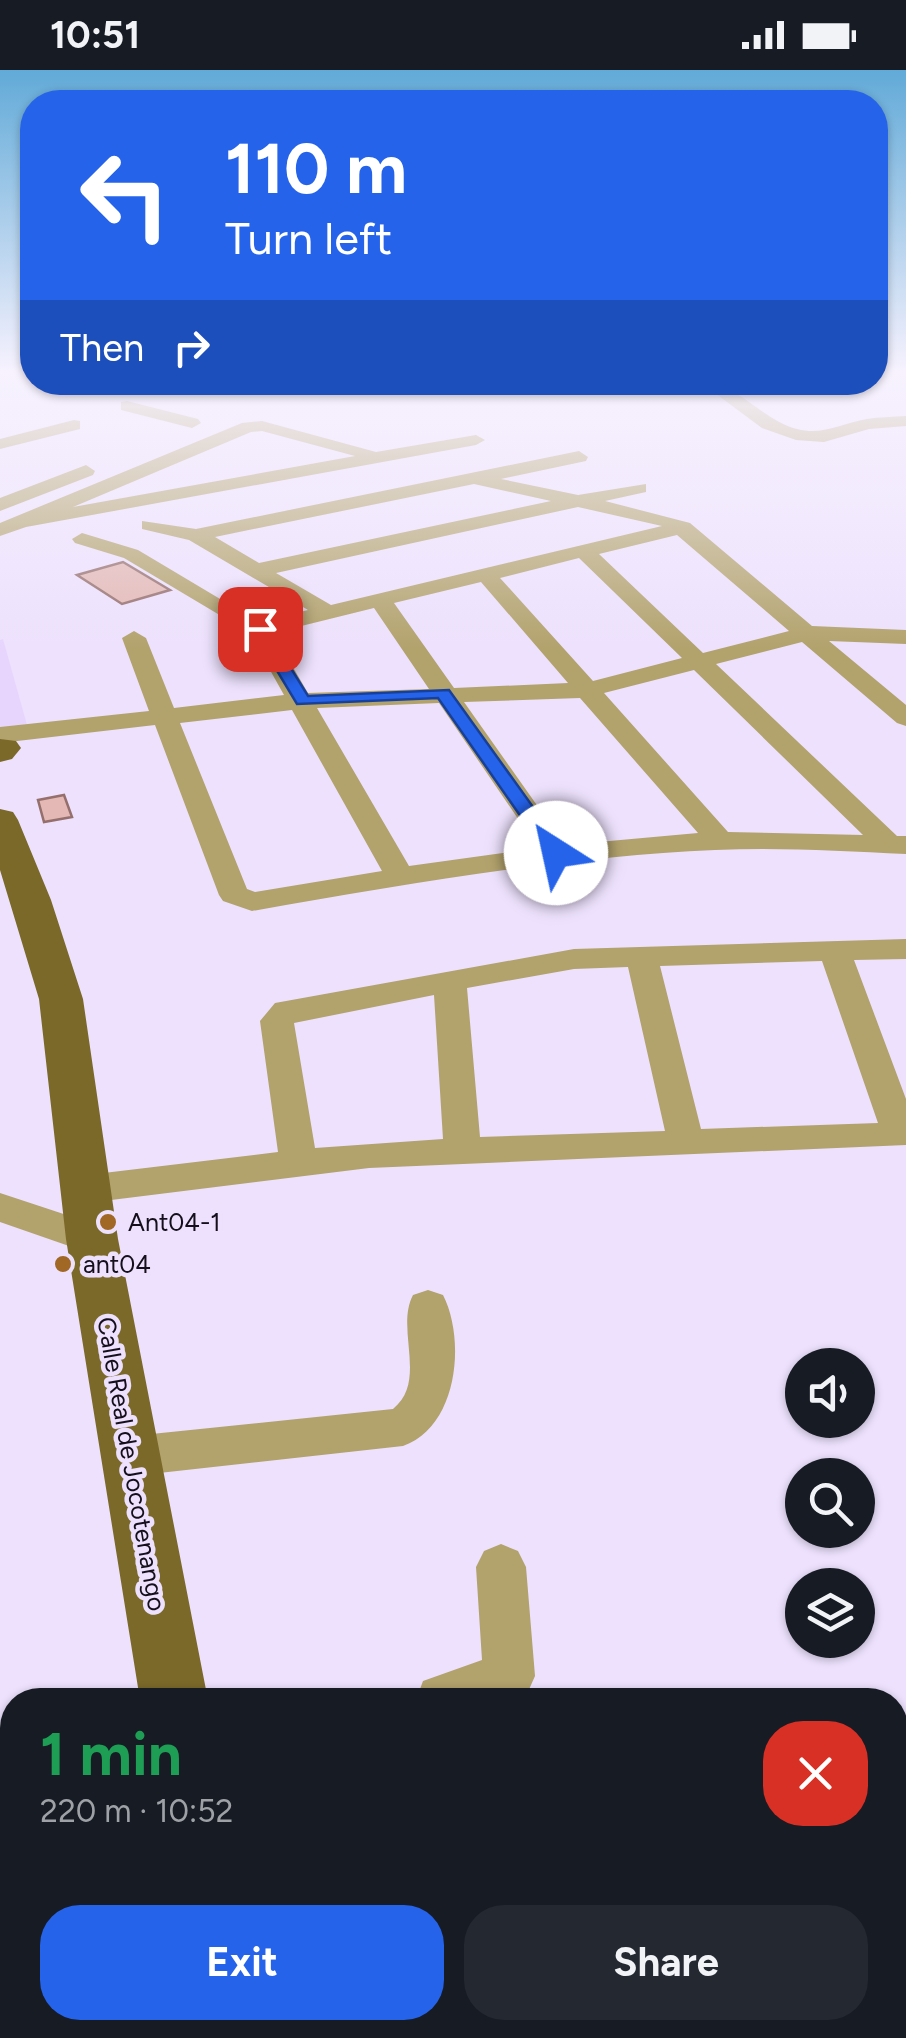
<!DOCTYPE html>
<meta charset="utf-8">
<style>
:root{--surface:#171b24;--page:#242831;--text:#f1f3f6;--muted:#9ea1a6;--accent:#2563eb}
body{margin:0;font-family:Figtree,sans-serif;background:var(--page);color:var(--text);height:100vh;display:flex;flex-direction:column;font-size:38px;white-space:nowrap}
*{box-sizing:border-box;margin:0}
p{font-size:32px;color:var(--muted)}
.icon{flex:none;width:55px;height:55px;fill:none;stroke:currentColor;stroke-width:2;stroke-linecap:round;stroke-linejoin:round}
.map{position:relative;flex:1;overflow:hidden}
.panel{position:absolute;left:0px;top:1618px;width:908px;height:352px;display:flex;flex-direction:column;background:var(--surface);border-radius:40px 40px 0 0;box-shadow:0 2px 8px #0004}
.panel>*{flex:none}
.hud{position:absolute;left:20px;top:20px;width:868px;height:305px;border-radius:40px;box-shadow:0 2px 8px #0004;background:#2563eb;color:#fff;overflow:hidden}
.fabs{position:absolute;left:785px;top:1278px;display:grid;gap:20px}
.fabs a{display:grid;place-items:center;width:90px;height:90px;border-radius:50%;background:var(--surface);box-shadow:0 2px 8px #0004;font-size:50px}
.pin{position:absolute;display:grid;place-items:center;width:85px;height:85px;color:#fff;margin:-42px;border-radius:20px;box-shadow:0 5px 15px #0006}
.me{position:absolute;width:110px;margin:-55px;rotate:325deg;stroke-linejoin:round;filter:drop-shadow(0 0 8px #0008)}
.turn{display:flex;align-items:center;gap:35px;height:210px;padding:0 40px;font-size:45px}
.turn .icon{width:130px;height:130px;stroke-width:2.5}
.turn b{display:block;font-size:70px;line-height:85px}
.then{display:flex;align-items:center;height:95px;padding:0 40px;background:#0003;gap:20px;font-size:38px}
.round{display:grid;place-items:center;flex:none;width:105px;height:105px;border-radius:40px;background:var(--page)}
.head{display:flex;align-items:center;justify-content:space-between;height:170px;padding:0 40px}
h1{font-size:60px;font-weight:700;line-height:75px;color:#1e9e55}
.cta{display:flex;gap:20px;margin-top:auto;padding:20px 40px}
.cta a{flex:1;height:115px;border-radius:40px;background:var(--accent);color:#fff;font-size:40px;font-weight:700;line-height:115px;text-align:center}
.cta a+a{background:var(--page);color:var(--text)}
.status{display:flex;justify-content:space-between;align-items:center;height:70px;padding:0 50px;background:var(--surface);direction:ltr}
.status svg{height:28px;fill:currentColor}
.map>svg:first-child{display:block}
</style>
<div class="status"><b>10:51</b><svg viewBox="0 0 49 12"><path d="M0 12V9h3v3zM5 12V6h3v6zM10 12V3h3v9zM15 12V0h3v12zM26 1h20v11H26zM47 4h2v5h-2z"/></svg></div>
<div class="map">
<svg width="906" height="1968" viewBox="0 0 906 1968">
<rect width="100%" height="100%" fill="#ede1fd"/>
<path fill="#e7d5fe" d="M 3,569 L 27,655 L 0,659 L 0,570 Z"/>
<g fill="#e3b8b5" stroke="#956f6c" stroke-width="2.5">
<path d="M 123,492 L 170,520 L 122,534 L 77,505 Z"/>
<path d="M 64,725 L 72,747 L 44,752 L 38,730 Z"/>
</g>
<g fill="none" stroke-linecap="round" stroke-linejoin="round">
<g fill="#b2a26c" fill-rule="evenodd">
<path d="M 700,312 C 738,312 761,350 797,359 C 823,366 842,353 867,349 C 879,347 893,347 906,346 L 906,356 L 869,359 L 824,372 L 796,370 L 762,358 Z"/>
<path d="M 127,331 L 198,349 L 201,353 L 192,358 L 121,340 L 121,332 Z"/>
<path d="M 74,350 L 80,351 L 80,359 L 0,379 L 0,369 Z"/>
<path d="M 262,351 L 376,382 L 476,365 L 485,370 L 476,375 L 26,457 L 0,466 L 0,453 L 242,353 ZM 262,361 L 355,386 L 73,437 L 251,362 Z"/>
<path d="M 579,381 L 588,387 L 586,391 L 501,409 L 578,425 L 646,414 L 646,422 L 605,431 L 690,453 L 812,556 L 906,560 L 906,574 L 829,571 L 906,635 L 906,656 L 897,653 L 802,572 L 716,594 L 897,766 L 906,766 L 906,784 C 843,781 778,777 715,780 C 559,787 405,814 252,841 L 223,831 L 219,825 L 155,655 L 0,673 L 0,657 L 149,641 L 122,568 L 134,561 L 146,568 L 174,638 L 284,625 L 247,559 L 251,554 L 308,540 L 189,470 L 142,459 L 142,451 L 196,459 ZM 474,414 L 551,431 L 259,493 L 215,467 ZM 578,437 L 662,456 L 331,535 L 276,503 ZM 677,465 L 789,561 L 703,583 L 599,484 ZM 579,488 L 682,588 L 593,611 L 500,508 ZM 481,512 L 568,613 L 454,618 L 394,533 ZM 374,538 L 429,619 L 308,623 L 273,563 ZM 694,600 L 863,765 L 728,762 L 604,623 ZM 580,628 L 698,763 L 565,775 L 464,632 ZM 439,633 L 538,778 L 409,796 L 317,638 ZM 292,640 L 382,801 L 255,822 L 247,819 L 180,653 Z"/>
<path d="M 86,395 L 95,401 L 93,405 L 0,441 L 0,428 Z"/>
<path d="M 82,463 L 138,480 L 252,548 L 241,555 L 233,553 L 124,488 L 75,473 L 72,469 Z"/>
<path d="M 906,869 L 906,889 L 854,890 L 906,1029 L 906,1075 L 369,1098 L 87,1133 L 73,1129 L 68,1119 L 73,1109 L 87,1105 L 278,1082 L 260,951 L 275,933 L 574,879 ZM 822,891 L 878,1053 L 701,1059 L 660,896 ZM 628,897 L 665,1061 L 480,1067 L 467,918 L 574,899 ZM 434,925 L 443,1069 L 315,1078 L 294,953 Z"/>
<path d="M 0,1123 L 106,1158 L 112,1169 L 106,1180 L 92,1184 L 0,1152 Z"/>
<path d="M 428,1220 L 443,1225 C 466,1270 458,1357 403,1376 L 132,1406 L 116,1400 L 109,1386 L 116,1372 L 132,1366 L 393,1339 C 428,1311 395,1259 413,1225 Z"/>
<path d="M 501,1474 L 518,1481 L 526,1497 L 535,1606 L 527,1624 L 513,1630 L 416,1630 L 423,1611 L 482,1590 L 476,1497 L 484,1481 Z"/>
</g>
<g fill="#7b692a" fill-rule="evenodd">
<path d="M 0,669 L 16,671 L 21,678 L 12,689 L 0,692 Z"/>
<path d="M 0,739 L 13,742 L 18,750 L 51,830 L 83,929 L 118,1169 L 208,1630 L 140,1630 L 66,1169 L 39,929 L 0,800 Z"/>
<path d="M 228,1958 L 308,1958 L 311,1968 L 231,1968 Z"/>
</g>
</g>
<linearGradient id="sky" x2="0" y2="1"><stop stop-color="#61aad8"/><stop offset="0.52" stop-color="#f7f2fe"/><stop offset="1" stop-color="#f7f2fe" stop-opacity="0"/></linearGradient>
<rect width="906" height="579" fill="url(#sky)"/>
<path fill="#2563eb" stroke="#184099" stroke-width="2.5" d="M 254,556 L 265,556 L 308,626 L 449,620 L 566,783 L 563,787 L 549,787 L 438,628 L 297,634 L 252,559 Z"/>
<g fill="#a06824" stroke="#ede1fd" stroke-width="4">
<circle cx="108" cy="1152" r="10"/>
<circle cx="63" cy="1194" r="10"/>
</g>
<g text-anchor="middle" dominant-baseline="central" stroke-width="9" stroke-linejoin="round" paint-order="stroke">
<g font-size="25" fill="#150f1b" stroke="#ede1fd" text-anchor="start">
<text x="128" y="1152">Ant04-1</text>
<text x="83" y="1194">ant04</text>
</g>
<g font-size="25" fill="#150f1b" stroke="#ede1fd">
<text transform="translate(132 1394) rotate(80)">Calle Real de Jocotenango</text>
</g>
</g>
</svg>
<div class="fabs">
<a><svg class="icon" aria-label="sound" viewBox="0 0 24 24"><path d="M4 9h4l5-4v14l-5-4H4zM17 9q2 3 0 6"/></svg></a>
<a><svg class="icon" aria-label="search" viewBox="0 0 24 24"><circle cx="10" cy="10" r="6"/><path d="M15 15l6 6"/></svg></a>
<a><svg class="icon" aria-label="layers" viewBox="0 0 24 24"><path d="M12 4l9 5-9 5-9-5zM3 14l9 5 9-5"/></svg></a>
</div>
<div class="pin" style="left:260px;top:559px;background:#d93025"><svg class="icon" aria-label="arrive" viewBox="0 0 24 24"><path d="M6 21V4h12l-3 4 3 4H6"/></svg></div>
<svg class="me" style="left:556px;top:783px" viewBox="-20 -20 40 40"><circle r="19" fill="#fff"/><path d="M0-13L10 11 0 6-10 11z" fill="#2563eb"/></svg>
<div class="hud">
<div class="turn"><svg class="icon" aria-label="left" viewBox="0 0 24 24"><path d="M17 20v-9H6M10 6l-5 5 5 5"/></svg><div><b>110 m</b>Turn left</div></div>
<div class="then">Then<svg class="icon" aria-label="right" viewBox="0 0 24 24"><path d="M7 20v-9h11M14 6l5 5-5 5"/></svg></div>
</div>
<section class="panel">
<div class="head"><div><h1>1 min</h1><p>220 m · 10:52</p></div><a class="round" style="background:#d93025;color:#fff"><svg class="icon" aria-label="close" viewBox="0 0 24 24"><path d="M6 6l12 12M18 6L6 18"/></svg></a></div>
<div class="cta"><a>Exit</a><a>Share</a></div>
</section>
</div>
